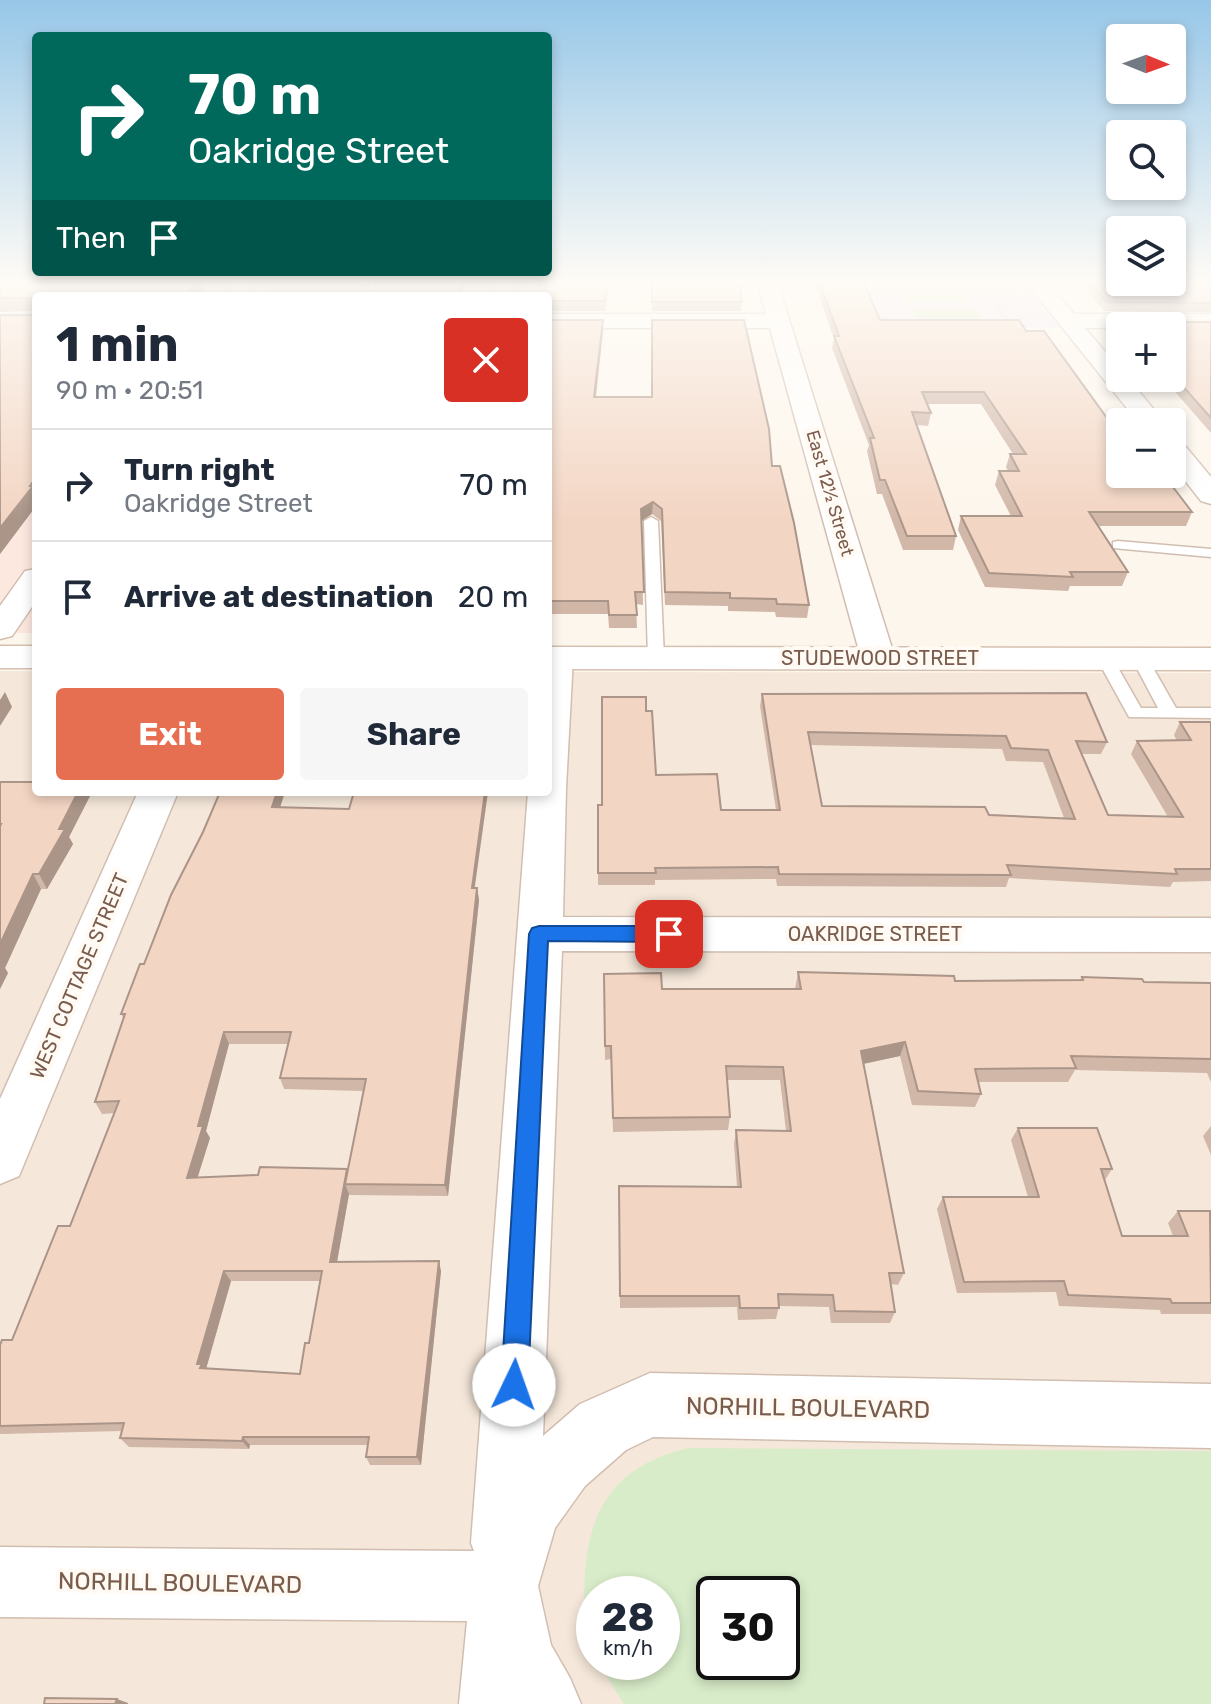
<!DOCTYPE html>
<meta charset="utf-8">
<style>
:root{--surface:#fff;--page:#f6f6f7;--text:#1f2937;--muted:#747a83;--line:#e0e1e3;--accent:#e76f51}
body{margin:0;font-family:Rubik,sans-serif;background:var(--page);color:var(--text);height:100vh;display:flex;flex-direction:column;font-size:30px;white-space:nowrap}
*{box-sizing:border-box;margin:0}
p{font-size:26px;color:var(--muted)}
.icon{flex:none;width:44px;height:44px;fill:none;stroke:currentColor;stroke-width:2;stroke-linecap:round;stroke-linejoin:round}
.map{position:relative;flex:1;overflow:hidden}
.panel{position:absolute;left:32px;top:292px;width:520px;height:504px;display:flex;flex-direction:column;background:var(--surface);border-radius:8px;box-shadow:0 4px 12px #0003}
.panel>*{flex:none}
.hud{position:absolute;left:32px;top:32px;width:520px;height:244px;border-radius:8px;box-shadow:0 4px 12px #0003;background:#00695c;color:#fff;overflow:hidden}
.needle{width:52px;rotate:91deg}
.controls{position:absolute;left:1106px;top:24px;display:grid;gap:16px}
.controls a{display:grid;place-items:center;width:80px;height:80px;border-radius:8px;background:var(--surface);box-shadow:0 4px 12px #0003;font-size:40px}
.speed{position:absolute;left:576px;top:1576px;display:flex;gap:16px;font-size:40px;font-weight:700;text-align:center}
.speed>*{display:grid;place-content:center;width:104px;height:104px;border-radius:50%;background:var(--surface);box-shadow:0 4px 12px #0003;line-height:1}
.speed small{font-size:20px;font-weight:400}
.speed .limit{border:4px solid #111;border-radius:12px;background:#fff;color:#111}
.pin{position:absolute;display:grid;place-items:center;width:68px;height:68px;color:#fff;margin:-34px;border-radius:16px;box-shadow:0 4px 12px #0006}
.me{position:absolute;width:88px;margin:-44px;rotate:3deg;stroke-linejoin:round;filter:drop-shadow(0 0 6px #0008)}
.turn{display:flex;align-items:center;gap:28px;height:168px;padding:0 24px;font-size:36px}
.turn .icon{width:104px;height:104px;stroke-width:2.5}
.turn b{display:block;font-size:56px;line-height:68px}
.then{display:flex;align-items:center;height:76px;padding:0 24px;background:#0003;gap:16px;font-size:30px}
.round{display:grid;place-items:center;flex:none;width:84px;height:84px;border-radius:8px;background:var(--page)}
.summary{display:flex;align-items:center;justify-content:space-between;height:136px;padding:0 24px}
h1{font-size:48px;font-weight:700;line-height:60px}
.button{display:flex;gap:16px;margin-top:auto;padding:16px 24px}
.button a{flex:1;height:92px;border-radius:8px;background:var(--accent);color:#fff;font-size:32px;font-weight:700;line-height:92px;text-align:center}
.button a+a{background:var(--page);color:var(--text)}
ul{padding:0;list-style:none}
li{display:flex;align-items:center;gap:24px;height:112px;padding:0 24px;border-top:2px solid var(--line)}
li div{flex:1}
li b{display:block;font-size:30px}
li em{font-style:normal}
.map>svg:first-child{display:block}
</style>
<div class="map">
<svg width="1211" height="1704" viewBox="0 0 1211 1704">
<rect width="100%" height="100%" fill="#fdf6ec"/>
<path fill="#f5e8da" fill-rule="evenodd" d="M 0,671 L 36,671 L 36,792 L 548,792 L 548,672 L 1211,673 L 1211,1704 L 0,1704 ZM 594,1594 L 662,1594 L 662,1662 L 594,1662 ZM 714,1594 L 782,1594 L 782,1662 L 714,1662 Z"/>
<rect fill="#fde8e0" x="0" y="502" width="36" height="131"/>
<path fill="#f3e8fa" d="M 862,281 L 1023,281 L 1060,328 L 883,327 Z"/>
<g fill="#d8ecc9" fill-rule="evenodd">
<path d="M 901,292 L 963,292 L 970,302 L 907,302 Z"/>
<path d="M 910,308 L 974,308 L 981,318 L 916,318 Z"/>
<path d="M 689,1448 L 1211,1451 L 1211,1704 L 624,1704 L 598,1662 L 662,1662 L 662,1594 L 594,1594 L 594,1652 C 584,1626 583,1601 585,1573 C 590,1503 620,1464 689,1448 ZM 714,1594 L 782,1594 L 782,1662 L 714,1662 Z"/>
</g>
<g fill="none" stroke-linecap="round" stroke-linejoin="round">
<g stroke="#d1beb0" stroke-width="3">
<g id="lane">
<path d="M 372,281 L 382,281 L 375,296 L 365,296 Z"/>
<path d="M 651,517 L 658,521 L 664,658 L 656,663 L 648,658 L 644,521 Z"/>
<path d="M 1118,541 L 1211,549 L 1211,557 L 1113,548 L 1113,542 Z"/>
<path d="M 1105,654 L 1113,659 L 1141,708 L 1158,708 L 1132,659 L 1140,654 L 1148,659 L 1176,708 L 1211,708 L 1211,718 L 1129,717 L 1097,659 Z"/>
</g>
</g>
<g stroke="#d1beb0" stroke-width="3">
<g id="street">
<path d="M 234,281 L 254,281 L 244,296 L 224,296 Z"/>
<path d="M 496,281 L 516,281 L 513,296 L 493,296 Z"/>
<path d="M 757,281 L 777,281 L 895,658 L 890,665 L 878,668 L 866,665 L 861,658 L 770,328 L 548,328 L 548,314 L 766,314 Z"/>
<path d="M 1025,281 L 1046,281 L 1074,314 L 1211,314 L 1211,328 L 1085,328 L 1120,369 L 1120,378 L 1128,378 L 1164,422 L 1138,422 Z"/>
<path d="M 1172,439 L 1181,441 L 1211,477 L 1211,504 L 1201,501 L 1172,464 Z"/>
<path d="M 36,569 L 36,601 L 12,636 L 0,639 L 0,606 L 25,571 Z"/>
<path d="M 556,648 L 568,651 L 573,658 L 566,788 L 563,917 L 1211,918 L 1211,952 L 562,951 L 543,1436 L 580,1404 L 650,1373 L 1211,1384 L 1211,1448 L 653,1437 L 626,1450 L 585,1486 L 555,1528 L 538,1586 L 551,1645 L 570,1678 L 581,1704 L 459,1704 L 467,1621 L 0,1617 L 0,1547 L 474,1551 L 471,1543 L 528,792 L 548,792 L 548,650 Z"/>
<path d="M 138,792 L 178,792 L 19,1176 L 0,1184 L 0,1099 Z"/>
</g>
</g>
<g stroke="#d6c0b0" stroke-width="3">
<g id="secondary">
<rect x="0" y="646" width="36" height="22"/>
<path d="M 548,647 L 1211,648 L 1211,670 L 548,669 Z"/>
</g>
</g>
<g stroke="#d9b8a5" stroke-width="3" stroke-dasharray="1 3" stroke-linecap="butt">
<path d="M 986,289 L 1009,322"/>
<path d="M 997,305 L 1020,305"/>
</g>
<use href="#lane" fill="#fff" fill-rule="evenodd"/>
<use href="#street" fill="#fff" fill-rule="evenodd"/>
<use href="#secondary" fill="#fff" fill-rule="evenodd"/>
</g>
<g fill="#d1b7a8" fill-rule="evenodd">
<path d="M 0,281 L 209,281 L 198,296 L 36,296 L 36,506 L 0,554 L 0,315 L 31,315 L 34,312 L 34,311 L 0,312 Z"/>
<path d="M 271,281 L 369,281 L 365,290 L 275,292 L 271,292 L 270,283 Z"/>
<path d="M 540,281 L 609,281 L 605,311 L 548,311 L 548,296 L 545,294 L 540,294 Z"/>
<path d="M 652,281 L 736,287 L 742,302 L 741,311 L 652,311 Z"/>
<path d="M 814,281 L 863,281 L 880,320 L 1026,331 L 1150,478 L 1192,512 L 1186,526 L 1098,526 L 1128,572 L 1122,586 L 1070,586 L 1068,591 L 985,587 L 958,530 L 961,516 L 1011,516 L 995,485 L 999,471 L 1008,471 L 1006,467 L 1010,454 L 1013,454 L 981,404 L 927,404 L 931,413 L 928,426 L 917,425 L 956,536 L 953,550 L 903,550 L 882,494 L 877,494 L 867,451 L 869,445 L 832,348 L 834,339 Z"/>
<path d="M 1078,281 L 1211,281 L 1211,312 L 1104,311 Z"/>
<path d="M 548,320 L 603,331 L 596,397 L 772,466 L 809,605 L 807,618 L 776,617 L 775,612 L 728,611 L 728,606 L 665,605 L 661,521 L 652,514 L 642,521 L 643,605 L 636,604 L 637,628 L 609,628 L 608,614 L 548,614 Z"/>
<path d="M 1126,322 L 1211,322 L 1211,433 L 1163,378 L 1172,378 L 1172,326 L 1124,326 Z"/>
<path d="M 762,694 L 1107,742 L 1101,754 L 1082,754 L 1108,815 L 1168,817 L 1131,754 L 1137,741 L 1177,741 L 1174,735 L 1180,722 L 1211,722 L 1211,881 L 1173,882 L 1170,887 L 1009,878 L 1006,887 L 777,886 L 776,879 L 655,880 L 655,885 L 598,885 L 598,805 L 602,805 L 646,711 L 656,775 L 721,810 L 776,810 L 760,706 ZM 810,745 L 1002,749 L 1006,761 L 1043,762 L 1064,818 L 822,806 Z"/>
<path d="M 0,782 L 36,792 L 88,792 L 90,796 L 69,837 L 73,844 L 47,889 L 41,889 L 5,968 L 8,973 L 0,989 Z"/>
<path d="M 220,792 L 285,792 L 280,807 L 477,888 L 479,900 L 448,1196 L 349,1195 L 349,1194 L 337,1262 L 441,1271 L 421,1465 L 370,1465 L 366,1457 L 368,1445 L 250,1445 L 249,1449 L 129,1447 L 120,1438 L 122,1431 L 0,1434 L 0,1345 L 12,1340 L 70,1226 L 115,1113 L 102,1114 L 95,1102 L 124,1019 L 121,1014 ZM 229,1044 L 288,1044 L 280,1078 L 284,1089 L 363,1091 L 348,1171 L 197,1177 L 210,1138 L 206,1131 ZM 231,1281 L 320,1281 L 309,1343 L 300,1374 L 206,1369 Z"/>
<path d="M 798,972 L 955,981 L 1080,980 L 1082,977 L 1144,982 L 1211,983 L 1211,1082 L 1207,1073 L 1075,1070 L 1068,1082 L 978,1082 L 981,1094 L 975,1107 L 912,1105 L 900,1056 L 864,1064 L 904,1273 L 898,1285 L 891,1284 L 895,1312 L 890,1323 L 831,1323 L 829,1307 L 779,1306 L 776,1319 L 738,1320 L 737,1307 L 620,1308 L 619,1186 L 737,1187 L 734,1144 L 736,1130 L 786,1131 L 780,1080 L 727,1080 L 730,1117 L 728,1130 L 613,1132 L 611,1059 L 605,1060 L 604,974 L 662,989 L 795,989 Z"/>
<path d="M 1211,1126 L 1211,1155 L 1203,1136 Z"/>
<path d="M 1018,1128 L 1112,1169 L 1105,1180 L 1122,1236 L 1173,1236 L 1168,1223 L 1178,1211 L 1211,1213 L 1211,1314 L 1161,1314 L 1160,1310 L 1059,1306 L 1056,1292 L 957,1293 L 937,1209 L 943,1197 L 1028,1197 L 1011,1140 Z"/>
</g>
<g fill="#aa9588">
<path d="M 196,281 L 209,281 L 198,296 L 184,296 Z"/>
<path d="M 363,281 L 369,281 L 362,295 L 361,285 Z"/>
<path d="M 462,281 L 466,281 L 461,296 L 457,296 Z"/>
<path d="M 603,320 L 603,331 L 594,409 L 594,397 Z"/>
<path d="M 36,477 L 36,506 L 0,554 L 0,528 Z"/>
<path d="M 653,502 L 652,514 L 641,521 L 641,509 Z"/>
<path d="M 5,692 L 12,707 L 0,726 L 0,700 Z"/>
<path d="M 78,792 L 88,792 L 90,796 L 69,837 L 73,844 L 47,889 L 39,874 L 59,829 Z"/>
<path d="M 277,792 L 285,792 L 276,820 L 272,807 Z"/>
<path d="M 485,792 L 488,792 L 473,900 L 472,888 Z"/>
<path d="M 33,874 L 41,889 L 5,968 L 8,973 L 0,989 L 0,944 Z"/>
<path d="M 477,888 L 479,900 L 448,1196 L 445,1185 Z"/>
<path d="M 224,1032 L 229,1044 L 206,1131 L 210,1138 L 194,1189 L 187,1178 L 198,1126 Z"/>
<path d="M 905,1042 L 900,1056 L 857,1065 L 861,1051 Z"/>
<path d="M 347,1169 L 345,1184 L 349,1194 L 335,1273 L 330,1262 Z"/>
<path d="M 439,1261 L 441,1271 L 421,1465 L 417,1457 Z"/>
<path d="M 224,1271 L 231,1281 L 206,1369 L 208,1377 L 197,1364 Z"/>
<path d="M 243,1437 L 250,1445 L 249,1449 L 242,1441 Z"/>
<path d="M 117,1699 L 128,1703 L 128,1704 L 115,1704 Z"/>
</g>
<g fill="#f3d5c3" stroke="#aa9588" stroke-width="2" fill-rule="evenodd">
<path d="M 0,281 L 196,281 L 184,296 L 36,296 L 36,477 L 30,486 L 33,486 L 0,528 L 0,315 L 31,315 L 34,312 L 31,298 L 0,298 Z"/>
<path d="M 271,281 L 363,281 L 361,285 L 364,290 L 374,290 L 377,281 L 462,281 L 457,296 L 272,296 L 281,283 L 270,283 Z"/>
<path d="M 540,281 L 608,281 L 605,301 L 548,301 L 548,296 L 545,296 L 546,284 L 540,284 Z"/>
<path d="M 652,281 L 735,281 L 736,287 L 740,287 L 742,302 L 652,302 Z"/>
<path d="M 819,281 L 863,281 L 880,320 L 1019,320 L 1026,331 L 1044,331 L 1120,436 L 1120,474 L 1148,474 L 1150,478 L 1166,478 L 1192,512 L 1089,512 L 1128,572 L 1070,572 L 1073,577 L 989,573 L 961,516 L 1022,516 L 999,471 L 1019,471 L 1010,454 L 1026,454 L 984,392 L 922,392 L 931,413 L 912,412 L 956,536 L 907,536 L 885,480 L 880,480 L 870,438 L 874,438 L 834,336 L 839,336 Z"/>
<path d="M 1088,281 L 1211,281 L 1211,303 L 1107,302 Z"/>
<path d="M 548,320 L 603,320 L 594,397 L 652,397 L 652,320 L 744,320 L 769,429 L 772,466 L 780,466 L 794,523 L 809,605 L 777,604 L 776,599 L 730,598 L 730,593 L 665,592 L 662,509 L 653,502 L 641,509 L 644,592 L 635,592 L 637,615 L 609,615 L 608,601 L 548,601 Z"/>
<path d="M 1126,322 L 1211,322 L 1211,418 L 1172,374 L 1172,326 L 1129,326 Z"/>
<path d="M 1086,693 L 1107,742 L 1076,741 L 1108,815 L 1183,817 L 1137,741 L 1191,740 L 1180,722 L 1211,722 L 1211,869 L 1175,869 L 1177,874 L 1007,865 L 1011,875 L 779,874 L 778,867 L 655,868 L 656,873 L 598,873 L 598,805 L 602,805 L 602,697 L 646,697 L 646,711 L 652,711 L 656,775 L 717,774 L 721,810 L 780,810 L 762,694 ZM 808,732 L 1006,736 L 1011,748 L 1048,750 L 1075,819 L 989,815 L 985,807 L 822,806 Z"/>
<path d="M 0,782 L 36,782 L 36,792 L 78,792 L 59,829 L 65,829 L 39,874 L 33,874 L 0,944 L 0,826 L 1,824 L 0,824 Z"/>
<path d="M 220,792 L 277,792 L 272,807 L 349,809 L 354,792 L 485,792 L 472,888 L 477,888 L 445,1185 L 345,1184 L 366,1079 L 280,1078 L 291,1032 L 224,1032 L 198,1126 L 203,1126 L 187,1178 L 258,1175 L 260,1167 L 347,1169 L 330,1262 L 439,1261 L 417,1457 L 366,1457 L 369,1437 L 243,1437 L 242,1441 L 120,1438 L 124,1423 L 0,1426 L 0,1345 L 2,1340 L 12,1340 L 58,1226 L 70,1226 L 119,1101 L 95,1102 L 125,1014 L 121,1014 L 140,964 L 144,964 L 171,895 L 203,832 ZM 224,1271 L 322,1271 L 309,1343 L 305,1343 L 300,1374 L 200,1368 L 202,1364 L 197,1364 Z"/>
<path d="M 798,972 L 954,976 L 955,981 L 1083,980 L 1082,977 L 1142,979 L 1144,982 L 1211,983 L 1211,1059 L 1071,1056 L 1076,1068 L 975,1069 L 981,1094 L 918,1091 L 905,1042 L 861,1051 L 904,1273 L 889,1273 L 895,1312 L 835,1311 L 833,1295 L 778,1294 L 779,1308 L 740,1308 L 739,1296 L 620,1296 L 619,1186 L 741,1187 L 736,1130 L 791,1131 L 783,1067 L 726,1066 L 730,1117 L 613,1118 L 611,1046 L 605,1046 L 604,974 L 661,973 L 662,989 L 801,989 Z"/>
<path d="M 1018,1128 L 1097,1128 L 1112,1169 L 1101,1169 L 1122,1236 L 1188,1236 L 1178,1211 L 1210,1211 L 1211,1303 L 1172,1303 L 1170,1299 L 1068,1295 L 1064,1281 L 964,1282 L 943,1197 L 1039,1197 Z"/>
<path d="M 45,1698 L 117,1699 L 115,1704 L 44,1704 Z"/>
</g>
<linearGradient id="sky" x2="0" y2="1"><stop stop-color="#97c7e8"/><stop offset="0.54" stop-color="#fefbf6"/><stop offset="1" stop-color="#fefbf6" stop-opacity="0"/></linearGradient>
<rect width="1211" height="520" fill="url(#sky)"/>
<path fill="#1a73e8" stroke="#114b97" stroke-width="2" d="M 539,926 L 669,926 L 676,929 L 679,934 L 676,939 L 669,942 L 548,941 L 528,1385 L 524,1395 L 514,1399 L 505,1395 L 501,1385 L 529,934 L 532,928 Z"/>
<g text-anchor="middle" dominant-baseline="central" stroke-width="8" stroke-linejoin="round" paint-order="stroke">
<g font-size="18" fill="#7a5c4d" stroke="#fffaf3">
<text transform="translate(830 493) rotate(74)">East 12½ Street</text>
</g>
<g font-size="20" fill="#7a5c4d" stroke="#fffaf3">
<text x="880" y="658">STUDEWOOD STREET</text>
<text x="875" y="934">OAKRIDGE STREET</text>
<text transform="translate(79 976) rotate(-67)">WEST COTTAGE STREET</text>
</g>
<g font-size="24" fill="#7a5c4d" stroke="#fffaf3">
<text transform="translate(808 1408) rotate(1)">NORHILL BOULEVARD</text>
<text transform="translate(180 1583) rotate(1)">NORHILL BOULEVARD</text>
</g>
</g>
</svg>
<div class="controls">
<a><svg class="needle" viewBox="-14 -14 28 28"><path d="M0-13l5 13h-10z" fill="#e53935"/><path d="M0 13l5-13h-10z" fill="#747a83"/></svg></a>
<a><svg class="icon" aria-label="search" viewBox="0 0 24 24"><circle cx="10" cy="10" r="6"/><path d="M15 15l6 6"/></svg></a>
<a><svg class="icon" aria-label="layers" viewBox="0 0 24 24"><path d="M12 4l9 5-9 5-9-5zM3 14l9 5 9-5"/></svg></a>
<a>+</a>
<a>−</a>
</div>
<div class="speed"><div>28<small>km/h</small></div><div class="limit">30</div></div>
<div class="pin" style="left:669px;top:934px;background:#d93025"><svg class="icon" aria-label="arrive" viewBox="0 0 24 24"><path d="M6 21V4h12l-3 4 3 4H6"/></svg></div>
<svg class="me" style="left:514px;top:1385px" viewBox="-20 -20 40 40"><circle r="19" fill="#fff"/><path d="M0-13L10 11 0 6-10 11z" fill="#1a73e8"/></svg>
<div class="hud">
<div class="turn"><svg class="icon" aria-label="right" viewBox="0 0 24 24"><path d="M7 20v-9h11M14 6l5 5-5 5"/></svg><div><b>70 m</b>Oakridge Street</div></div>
<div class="then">Then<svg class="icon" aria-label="arrive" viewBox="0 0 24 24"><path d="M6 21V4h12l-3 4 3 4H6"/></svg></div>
</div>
<section class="panel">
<div class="summary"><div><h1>1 min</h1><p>90 m · 20:51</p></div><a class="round" style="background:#d93025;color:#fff"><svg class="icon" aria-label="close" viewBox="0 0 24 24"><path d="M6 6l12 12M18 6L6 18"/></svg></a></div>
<ul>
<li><svg class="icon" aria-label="right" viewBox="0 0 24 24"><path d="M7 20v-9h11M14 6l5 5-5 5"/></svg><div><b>Turn right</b><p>Oakridge Street</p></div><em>70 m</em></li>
<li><svg class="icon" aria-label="arrive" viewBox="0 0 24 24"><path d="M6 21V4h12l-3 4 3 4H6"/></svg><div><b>Arrive at destination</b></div><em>20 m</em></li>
</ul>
<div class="button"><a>Exit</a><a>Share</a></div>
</section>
</div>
